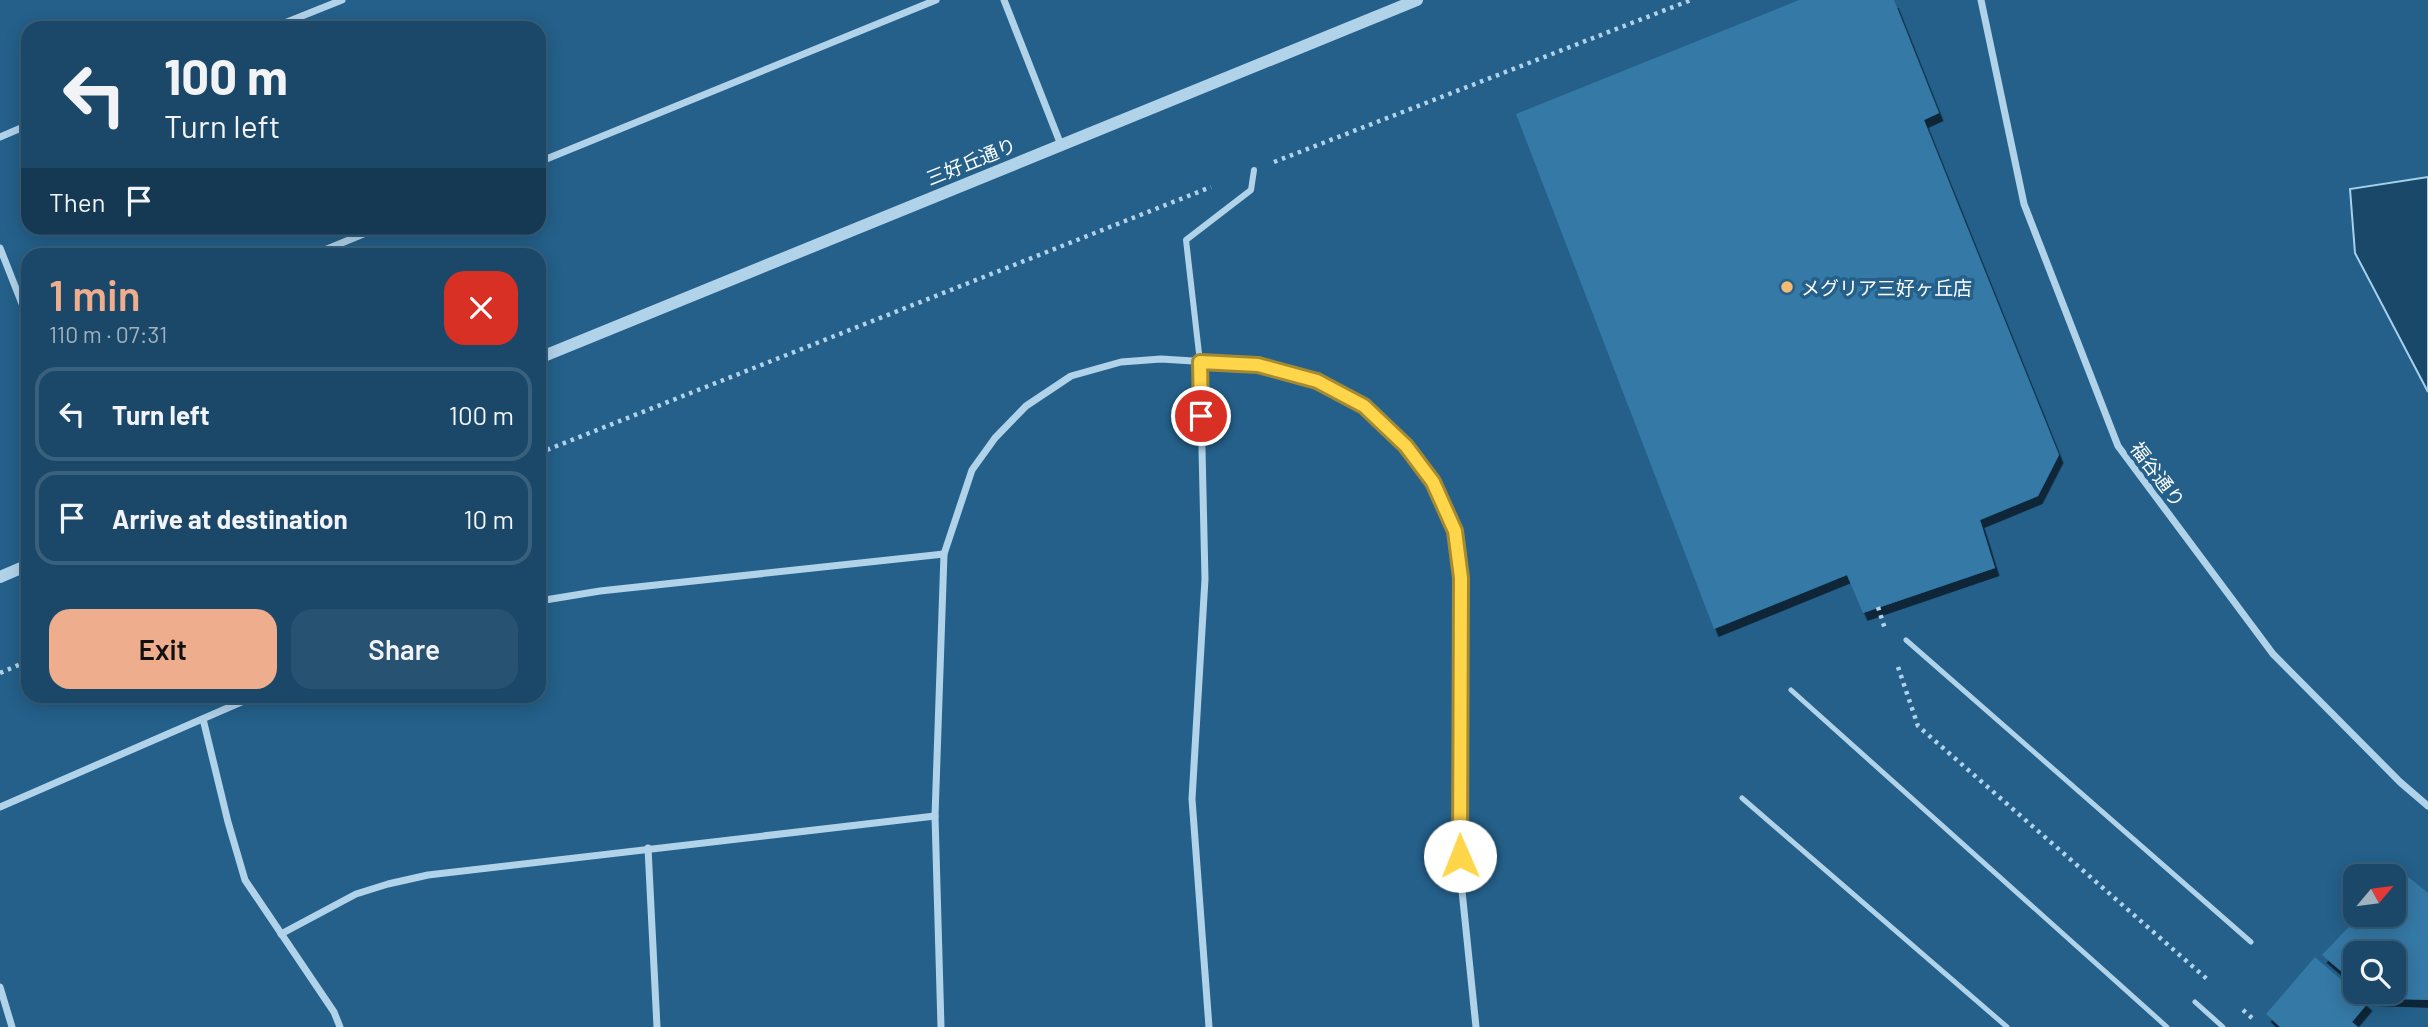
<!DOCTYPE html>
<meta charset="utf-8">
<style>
:root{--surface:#1b4868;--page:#285271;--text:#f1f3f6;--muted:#a0b2c0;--line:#39607c;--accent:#eead8d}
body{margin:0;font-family:Barlow,"Noto Sans JP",sans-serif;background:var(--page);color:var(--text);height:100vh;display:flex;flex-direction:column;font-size:26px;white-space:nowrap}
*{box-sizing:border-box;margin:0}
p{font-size:23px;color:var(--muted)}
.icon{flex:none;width:38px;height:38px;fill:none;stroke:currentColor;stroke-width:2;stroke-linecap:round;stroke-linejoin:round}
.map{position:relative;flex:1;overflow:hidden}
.details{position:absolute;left:21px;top:248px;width:525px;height:455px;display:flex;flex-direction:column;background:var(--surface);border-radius:21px;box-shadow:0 4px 18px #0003,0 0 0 2px var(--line)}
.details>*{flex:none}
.guide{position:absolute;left:21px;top:21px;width:525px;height:214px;border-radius:21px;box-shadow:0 4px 18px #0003,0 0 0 2px var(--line);background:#1b4868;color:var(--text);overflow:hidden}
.needle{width:46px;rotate:61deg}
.tools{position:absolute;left:2343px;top:864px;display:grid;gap:14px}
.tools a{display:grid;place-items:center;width:63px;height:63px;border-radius:14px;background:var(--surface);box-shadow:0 4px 18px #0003,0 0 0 2px var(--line);font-size:35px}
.pin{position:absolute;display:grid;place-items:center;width:60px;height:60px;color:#fff;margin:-30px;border:4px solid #fff;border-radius:50%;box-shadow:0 2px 7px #0007}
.me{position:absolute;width:77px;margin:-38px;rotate:359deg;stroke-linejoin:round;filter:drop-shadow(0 0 5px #0008)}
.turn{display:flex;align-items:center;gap:24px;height:147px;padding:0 28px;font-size:32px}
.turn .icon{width:91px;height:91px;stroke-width:2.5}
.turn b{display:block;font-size:49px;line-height:60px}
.then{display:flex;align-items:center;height:66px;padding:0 28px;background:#0003;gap:14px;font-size:26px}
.round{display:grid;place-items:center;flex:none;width:74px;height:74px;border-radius:21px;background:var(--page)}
.overview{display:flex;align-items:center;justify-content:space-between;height:119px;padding:0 28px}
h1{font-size:42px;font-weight:600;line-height:52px;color:var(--accent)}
.primary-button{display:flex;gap:14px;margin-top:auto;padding:14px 28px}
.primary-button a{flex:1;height:80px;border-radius:21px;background:var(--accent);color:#111;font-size:28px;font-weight:600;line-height:80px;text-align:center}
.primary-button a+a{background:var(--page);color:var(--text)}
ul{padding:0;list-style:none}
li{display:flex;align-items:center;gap:21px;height:94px;margin:0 14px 10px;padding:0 14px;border:4px solid var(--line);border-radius:21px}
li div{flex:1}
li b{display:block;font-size:26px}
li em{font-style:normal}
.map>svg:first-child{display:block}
</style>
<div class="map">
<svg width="2428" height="1027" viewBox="0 0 2428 1027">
<defs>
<filter id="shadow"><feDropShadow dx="4.5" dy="8" stdDeviation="0" flood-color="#0009"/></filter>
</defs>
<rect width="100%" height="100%" fill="#24608a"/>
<path fill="#194869" stroke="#a5d0eb" stroke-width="2" d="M 2428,177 L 2428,392 L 2355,253 L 2350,189 Z"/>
<g fill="#3479a6" filter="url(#shadow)">
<path d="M 1799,0 L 1894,0 L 1939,113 L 1924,120 L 2059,455 L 2038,496 L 1980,520 L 1995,568 L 1863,613 L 1847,575 L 1714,629 L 1516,114 Z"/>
<path d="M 2401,871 L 2428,893 L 2428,1000 L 2372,998 L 2365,992 L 2394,992 L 2394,954 L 2356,954 L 2356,984 L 2322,955 L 2360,915 L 2394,915 L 2394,879 Z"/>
<path d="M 2315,957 L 2368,1003 L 2352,1022 L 2358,1027 L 2280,1027 L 2266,1014 Z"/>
</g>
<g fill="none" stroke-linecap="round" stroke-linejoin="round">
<g stroke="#b1d3ea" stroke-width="4.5" stroke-dasharray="3.5 5" stroke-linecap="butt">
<path d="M 1274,162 L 1691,0"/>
<path d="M 539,453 L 1211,187"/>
<path d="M 1878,607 L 1885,629"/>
<path d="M 1898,667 L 1918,726 L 2207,979"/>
<path d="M 0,673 L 28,661"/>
<path d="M 2243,1010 L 2252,1018"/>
</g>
<g stroke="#b1d3ea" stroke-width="5">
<path d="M 1906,640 L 2251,942"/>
<path d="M 1791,690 L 2167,1027"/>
<path d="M 1742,798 L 2007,1027"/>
<path d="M 2195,1002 L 2223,1027"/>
</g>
<path stroke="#b1d3ea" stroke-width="6" d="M 1200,362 L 1186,240 L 1251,190 L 1254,170"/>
<g stroke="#b1d3ea" stroke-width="7">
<path d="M 1004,0 L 1061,145"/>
<path d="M 1981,0 L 2024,204 L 2118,446 L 2273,654 L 2400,782 L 2428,806"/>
<path d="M 272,28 L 342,0"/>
<path d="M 0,137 L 28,125"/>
<path d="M 539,162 L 936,0"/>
<path d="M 0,248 L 28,319"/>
<path d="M 310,256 L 378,228"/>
<path d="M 1200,362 L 1205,579 L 1192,799 L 1209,1027"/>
<path d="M 539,601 L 600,591 L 944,554"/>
<path d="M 203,719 L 228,822 L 245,880 L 334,1012 L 340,1027"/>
<path d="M 0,807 L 255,696"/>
<path d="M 648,848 L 657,1027"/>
<path d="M 281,934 L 356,894 L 388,884 L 428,875 L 935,816"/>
<path d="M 0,987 L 12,1027"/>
<path d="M 941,1027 L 935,816 L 944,554 L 972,470 L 995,438 L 1026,406 L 1071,376 L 1121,362 L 1161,359 L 1258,365 L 1317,381 L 1364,406 L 1406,446 L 1433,482 L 1455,531 L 1461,578 L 1461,881 L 1476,1027"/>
</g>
<g stroke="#b1d3ea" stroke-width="12">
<path d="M 539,358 L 1417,0"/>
<path d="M 0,577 L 28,565"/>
</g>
</g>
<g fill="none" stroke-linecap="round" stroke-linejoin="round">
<g stroke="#a68a30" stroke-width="18">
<path id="route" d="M 1201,416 L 1200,362 L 1258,365 L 1317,381 L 1364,406 L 1406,446 L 1433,482 L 1455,531 L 1461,578 L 1460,856"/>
</g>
<use href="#route" stroke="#ffd54a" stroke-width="12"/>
</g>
<circle fill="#f4bb74" stroke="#24608a" stroke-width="2.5" cx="1787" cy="287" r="7"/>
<g text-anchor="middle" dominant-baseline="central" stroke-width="7" stroke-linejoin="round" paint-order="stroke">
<g font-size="19" fill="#fff" stroke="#24608a">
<text transform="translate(971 161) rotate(-22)">三好丘通り</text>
<text transform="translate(2158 474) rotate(53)">福谷通り</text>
</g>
<g font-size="19" fill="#fff" stroke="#24608a" text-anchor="start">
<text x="1801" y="287">メグリア三好ヶ丘店</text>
</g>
</g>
</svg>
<div class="tools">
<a><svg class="needle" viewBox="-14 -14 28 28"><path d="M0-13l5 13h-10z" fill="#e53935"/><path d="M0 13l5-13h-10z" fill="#a0b2c0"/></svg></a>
<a><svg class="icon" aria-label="search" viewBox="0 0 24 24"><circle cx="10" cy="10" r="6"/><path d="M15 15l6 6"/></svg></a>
</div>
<div class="pin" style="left:1201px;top:416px;background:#d93025"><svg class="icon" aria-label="arrive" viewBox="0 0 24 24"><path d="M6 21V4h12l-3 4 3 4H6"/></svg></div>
<svg class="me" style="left:1460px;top:856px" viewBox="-20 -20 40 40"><circle r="19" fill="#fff"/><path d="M0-13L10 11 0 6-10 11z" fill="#ffd54a"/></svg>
<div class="guide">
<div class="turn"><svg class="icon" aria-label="left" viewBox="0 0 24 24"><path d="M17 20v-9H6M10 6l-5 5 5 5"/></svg><div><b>100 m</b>Turn left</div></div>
<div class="then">Then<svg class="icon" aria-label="arrive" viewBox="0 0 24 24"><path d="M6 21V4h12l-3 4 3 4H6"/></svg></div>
</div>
<section class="details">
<div class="overview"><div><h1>1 min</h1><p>110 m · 07:31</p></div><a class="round" style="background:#d93025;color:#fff"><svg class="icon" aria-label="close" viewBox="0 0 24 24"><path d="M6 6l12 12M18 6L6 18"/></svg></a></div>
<ul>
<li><svg class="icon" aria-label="left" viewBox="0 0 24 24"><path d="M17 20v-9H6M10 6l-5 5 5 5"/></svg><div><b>Turn left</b></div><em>100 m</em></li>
<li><svg class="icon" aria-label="arrive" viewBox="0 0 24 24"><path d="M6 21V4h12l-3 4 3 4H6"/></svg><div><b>Arrive at destination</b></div><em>10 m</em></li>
</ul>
<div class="primary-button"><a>Exit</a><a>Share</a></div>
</section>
</div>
